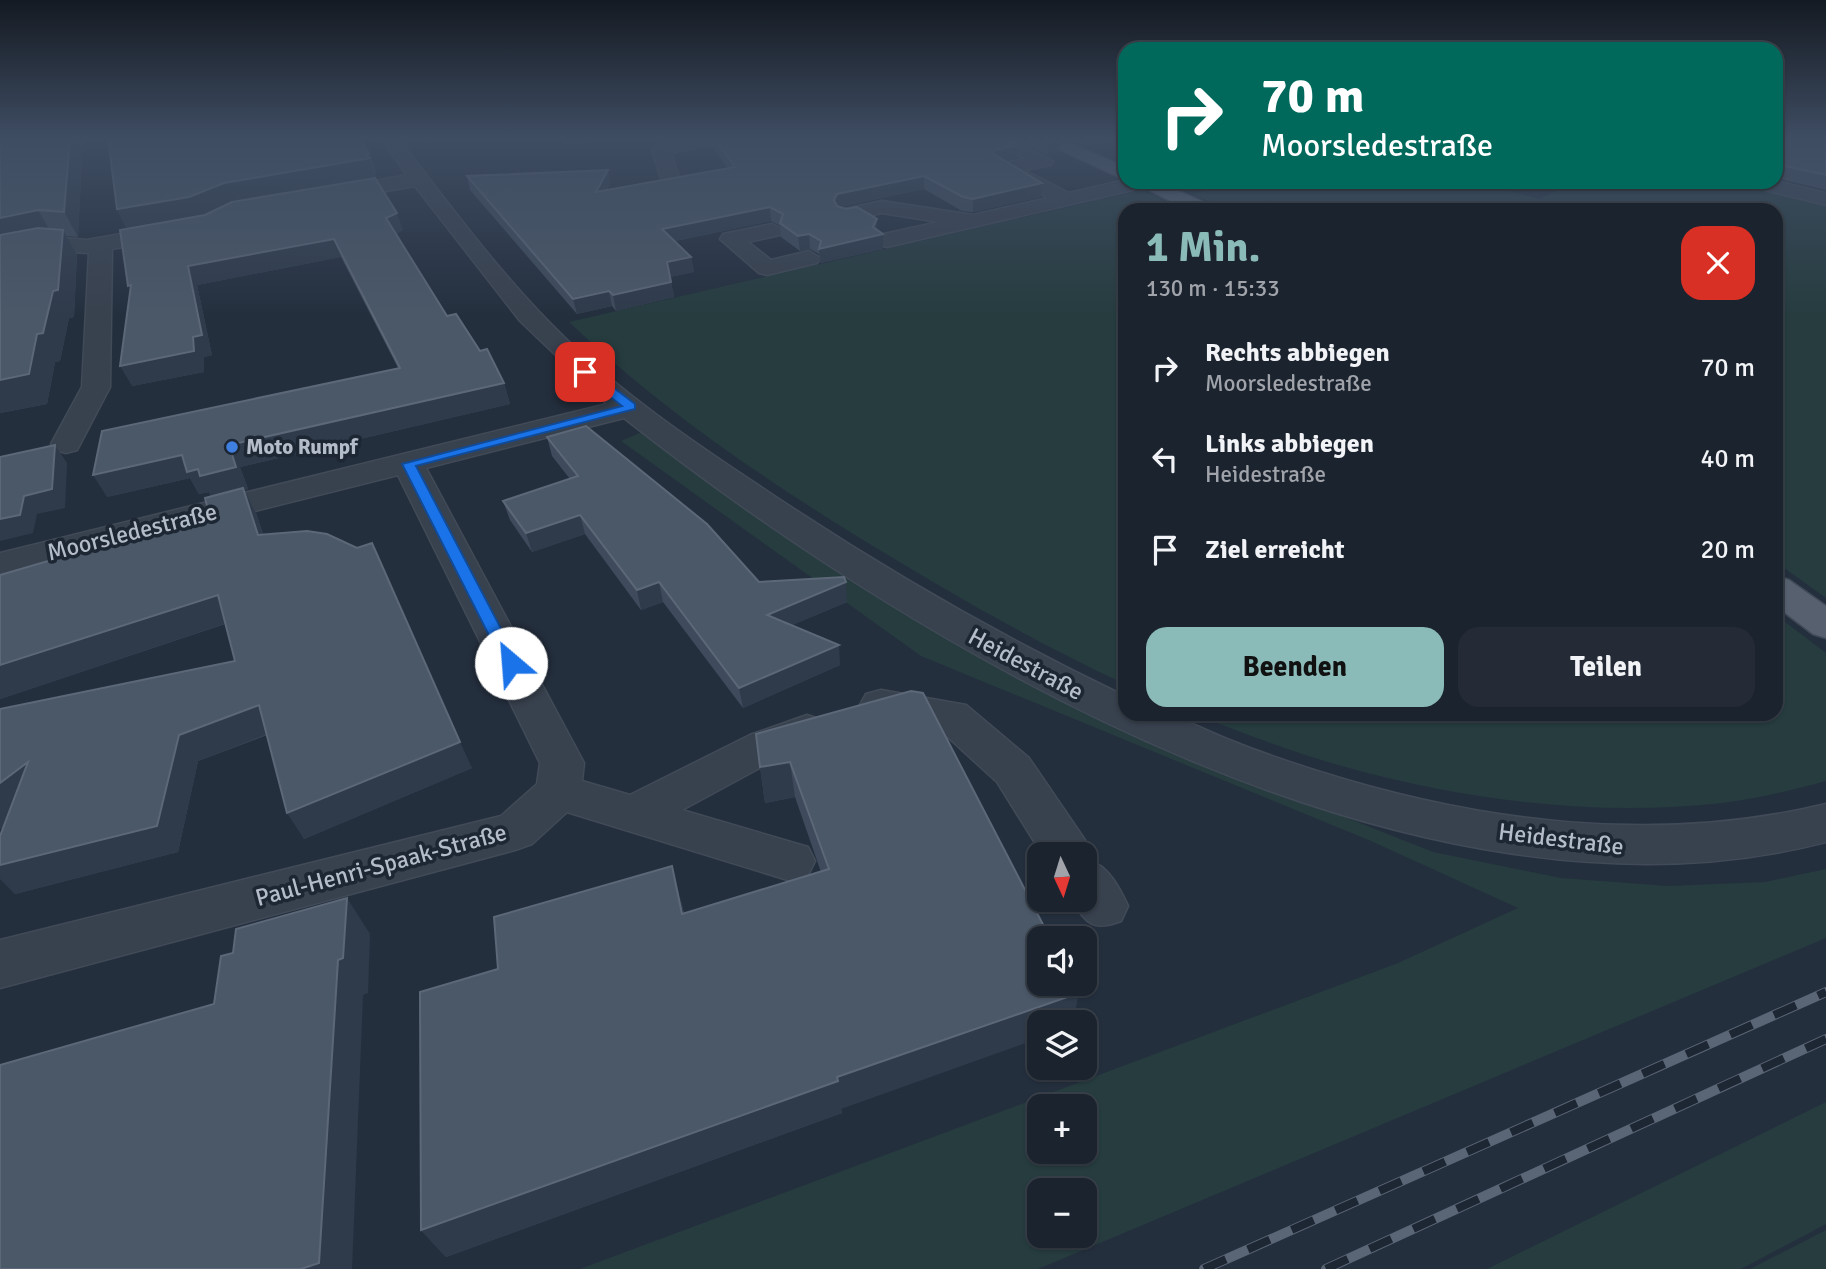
<!DOCTYPE html>
<html lang="de">
<meta charset="utf-8">
<style>
:root{--surface:#1b232e;--page:#242b36;--text:#f1f3f6;--muted:#a0a4aa;--line:#39404a;--accent:#8bbbb9}
body{margin:0;font-family:Signika,sans-serif;background:var(--page);color:var(--text);height:100vh;display:flex;flex-direction:column;font-size:26px;white-space:nowrap}
*{box-sizing:border-box;margin:0}
p{font-size:23px;color:var(--muted)}
.icon{flex:none;width:38px;height:38px;fill:none;stroke:currentColor;stroke-width:2;stroke-linecap:round;stroke-linejoin:round}
.map{position:relative;flex:1;overflow:hidden}
.side{position:absolute;left:1118px;top:203px;width:665px;height:518px;display:flex;flex-direction:column;background:var(--surface);border-radius:21px;box-shadow:0 2px 5px #0004,0 0 0 2px var(--line)}
.side>*{flex:none}
.top-card{position:absolute;left:1118px;top:42px;width:665px;height:147px;border-radius:21px;box-shadow:0 2px 5px #0004,0 0 0 2px var(--line);background:#00695c;color:#fff;overflow:hidden}
.needle{width:46px;rotate:176deg}
.controls{position:absolute;left:1027px;top:842px;display:grid;gap:14px}
.controls a{display:grid;place-items:center;width:70px;height:70px;border-radius:14px;background:var(--surface);box-shadow:0 2px 5px #0004,0 0 0 2px var(--line);font-size:35px}
.pin{position:absolute;display:grid;place-items:center;width:60px;height:60px;color:#fff;margin:-30px;border-radius:14px;box-shadow:0 4px 10px #0006}
.me{position:absolute;width:77px;margin:-38px;rotate:333deg;stroke-linejoin:round;filter:drop-shadow(0 0 5px #0008)}
.turn{display:flex;align-items:center;gap:24px;height:147px;padding:0 28px;font-size:32px}
.turn .icon{width:91px;height:91px;stroke-width:2.5}
.turn b{display:block;font-size:49px;line-height:60px}
.round{display:grid;place-items:center;flex:none;width:74px;height:74px;border-radius:21px;background:var(--page)}
.overview{display:flex;align-items:center;justify-content:space-between;height:119px;padding:0 28px}
h1{font-size:42px;font-weight:800;line-height:52px;color:var(--accent)}
.button{display:flex;gap:14px;margin-top:auto;padding:14px 28px}
.button a{flex:1;height:80px;border-radius:21px;background:var(--accent);color:#111;font-size:28px;font-weight:800;line-height:80px;text-align:center}
.button a+a{background:var(--page);color:var(--text)}
ul{padding:0;list-style:none}
li{display:flex;align-items:center;gap:21px;height:91px;padding:0 28px}
li div{flex:1}
li b{display:block;font-size:26px}
li em{font-style:normal}
.map>svg:first-child{display:block}
</style>
<div class="map">
<svg width="1826" height="1269" viewBox="0 0 1826 1269">
<rect width="100%" height="100%" fill="#242f3e"/>
<g fill="#263c3f" fill-rule="evenodd">
<path d="M 1243,182 L 1477,182 L 1539,199 L 1576,182 L 1733,182 L 1826,205 L 1826,598 L 1776,562 L 1776,210 L 1229,210 L 1192,194 Z"/>
<path d="M 1142,190 L 1186,210 L 1125,210 L 1125,684 C 1036,643 952,594 868,543 C 762,478 659,408 569,322 Z"/>
<path d="M 644,431 L 1169,747 L 1433,852 L 1561,878 L 1668,886 L 1765,882 L 1826,869 L 1826,938 L 1038,1269 L 580,1269 L 1398,963 L 1518,908 L 1371,841 L 921,656 L 621,441 ZM 1040,1106 L 1085,1106 L 1085,1152 L 1040,1152 ZM 1040,1190 L 1085,1190 L 1085,1236 L 1040,1236 Z"/>
<path d="M 1776,615 L 1826,653 L 1826,781 C 1792,790 1757,799 1722,803 C 1599,817 1468,801 1349,768 C 1296,754 1244,733 1193,714 L 1776,714 Z"/>
<path d="M 1826,1102 L 1826,1224 L 1741,1269 L 1487,1269 Z"/>
<path d="M 1826,1230 L 1826,1269 L 1750,1269 Z"/>
</g>
<g fill="none" stroke-linecap="round" stroke-linejoin="round">
<g stroke="#414a57" stroke-width="3">
<g id="minor">
<path d="M 380,138 L 398,138 C 451,207 502,277 565,338 C 623,394 690,440 758,485 C 875,564 997,635 1125,696 L 1125,714 C 1138,714 1155,711 1168,715 C 1189,721 1211,733 1232,741 C 1259,752 1289,762 1317,771 C 1481,823 1658,845 1826,804 L 1826,842 C 1423,946 930,659 624,418 L 426,468 L 584,763 L 582,781 L 630,795 L 750,735 L 807,715 L 822,720 L 828,731 L 822,742 L 780,757 L 682,810 L 808,847 L 815,861 L 808,875 L 791,881 L 567,812 L 532,844 L 515,850 L 0,988 L 0,940 L 501,816 L 537,784 L 540,763 L 398,475 L 0,575 L 0,553 L 607,404 L 520,321 L 415,186 L 329,201 L 322,199 L 319,195 L 322,191 L 407,175 Z"/>
<path d="M 560,138 L 592,138 C 585,146 567,146 560,138 Z"/>
<path d="M 689,138 L 724,138 L 721,142 L 671,153 L 680,180 L 670,186 L 663,184 L 652,150 L 655,146 Z"/>
<path d="M 934,138 L 1010,138 L 1053,161 L 1051,165 L 1024,170 L 1069,193 L 1125,180 L 1153,182 L 1150,186 L 887,247 L 879,245 L 876,240 L 879,235 L 939,222 L 882,213 L 847,220 L 840,218 L 837,214 L 840,210 L 882,201 L 973,215 L 1048,198 L 996,168 L 998,164 L 1025,159 L 995,145 L 959,151 Z"/>
<path d="M 1776,181 L 1826,193 L 1826,205 L 1748,186 L 1745,182 Z"/>
<path d="M 772,224 L 783,230 L 780,235 L 748,242 L 771,260 L 809,251 L 820,258 L 817,263 L 767,275 L 759,273 L 720,239 L 723,234 Z"/>
<path d="M 172,225 L 183,231 L 180,236 L 112,249 L 110,387 L 77,450 L 66,453 L 55,450 L 51,444 L 82,387 L 89,253 L 52,251 L 0,261 L 0,247 L 52,237 L 87,240 Z"/>
<path d="M 881,690 L 966,705 L 1029,758 L 1085,840 L 1092,854 L 1089,860 C 1109,867 1119,887 1128,906 L 1121,921 C 1092,932 1087,923 1071,900 L 1085,900 L 1085,854 L 1042,854 L 997,782 L 939,729 L 866,716 L 860,705 L 866,694 Z"/>
</g>
</g>
<g stroke="#414a57" stroke-width="3">
<g id="major">
<path d="M 1034,138 L 1059,138 L 1125,167 L 1125,180 Z"/>
<path d="M 1133,182 L 1159,182 L 1212,206 L 1215,210 L 1188,210 Z"/>
<path d="M 1776,576 L 1789,580 L 1826,606 L 1826,638 L 1813,634 L 1776,606 Z"/>
</g>
</g>
<use href="#minor" fill="#38414e" fill-rule="evenodd"/>
<use href="#major" fill="#56606e" fill-rule="evenodd"/>
<g stroke="#5a6575" stroke-width="10">
<g id="rail">
<path d="M 1204,1269 L 1826,992"/>
<path d="M 1326,1269 L 1826,1039"/>
</g>
</g>
<use href="#rail" stroke="#1d2633" stroke-width="8" stroke-dasharray="24" stroke-linecap="butt"/>
</g>
<g fill="#3f4b5c">
<path d="M 0,138 L 83,138 L 78,237 L 66,236 L 77,255 L 74,317 L 69,318 L 60,361 L 55,362 L 47,404 L 0,413 Z"/>
<path d="M 711,138 L 953,138 L 958,141 L 1016,158 L 1004,160 L 1042,183 L 1041,197 L 973,212 L 962,211 L 924,189 L 840,207 L 877,219 L 877,230 L 883,234 L 883,249 L 820,263 L 819,254 L 810,249 L 800,251 L 781,237 L 780,226 L 771,221 L 675,241 L 691,257 L 694,272 L 670,277 L 674,297 L 616,311 L 612,306 L 577,314 L 470,190 L 467,176 L 610,183 L 607,190 L 728,168 L 712,147 Z"/>
<path d="M 1016,138 L 1057,138 L 1060,140 L 1059,152 L 1047,155 Z"/>
<path d="M 1066,138 L 1125,138 L 1085,147 Z"/>
<path d="M 1776,138 L 1826,138 L 1826,190 L 1776,178 Z"/>
<path d="M 369,153 L 376,173 L 375,173 L 376,178 L 375,178 L 403,230 L 396,234 L 447,316 L 480,351 L 504,383 L 510,404 L 240,467 L 248,489 L 244,490 L 256,513 L 263,534 L 472,768 L 304,839 L 267,735 L 198,761 L 178,852 L 15,894 L 4,826 L 0,829 L 0,709 L 235,661 L 225,624 L 0,699 L 0,575 L 209,514 L 211,496 L 209,492 L 199,494 L 190,478 L 107,497 L 398,368 L 341,257 L 197,285 L 212,355 L 204,357 L 204,372 L 132,386 L 130,290 L 127,229 L 117,209 Z"/>
<path d="M 547,437 L 759,582 L 847,602 L 792,625 L 840,665 L 743,708 L 663,602 L 641,610 L 585,534 L 532,552 L 510,520 L 503,501 L 570,479 L 552,456 Z"/>
<path d="M 911,691 L 841,1109 L 842,1113 L 446,1257 L 421,1230 L 498,969 L 681,901 L 684,913 L 821,872 L 795,797 L 765,803 L 760,767 Z"/>
</g>
<g fill="#2f3b4b">
<path d="M 70,138 L 83,138 L 78,237 L 64,212 Z"/>
<path d="M 426,138 L 454,138 L 427,141 Z"/>
<path d="M 1086,138 L 1125,138 L 1125,139 L 1085,147 Z"/>
<path d="M 1060,140 L 1059,152 L 1047,155 L 1048,142 Z"/>
<path d="M 1017,145 L 1016,158 L 998,161 L 992,153 L 998,149 Z"/>
<path d="M 369,153 L 376,178 L 233,203 L 198,217 L 127,230 L 117,209 L 224,183 Z"/>
<path d="M 608,170 L 610,183 L 599,206 L 596,192 Z"/>
<path d="M 924,176 L 924,189 L 838,207 L 834,200 L 837,194 Z"/>
<path d="M 1042,183 L 1041,197 L 973,212 L 973,199 Z"/>
<path d="M 770,207 L 771,221 L 664,243 L 662,229 Z"/>
<path d="M 38,210 L 52,234 L 0,246 L 0,218 Z"/>
<path d="M 397,213 L 403,230 L 392,236 L 386,218 Z"/>
<path d="M 877,219 L 877,234 L 883,234 L 883,249 L 820,263 L 819,249 L 873,227 Z"/>
<path d="M 63,230 L 77,255 L 74,317 L 69,318 L 60,361 L 55,362 L 47,404 L 0,413 L 0,380 L 37,334 Z"/>
<path d="M 809,234 L 810,249 L 800,251 L 798,236 Z"/>
<path d="M 334,239 L 341,257 L 197,285 L 212,355 L 204,357 L 204,372 L 132,386 L 120,366 L 188,266 Z"/>
<path d="M 691,257 L 694,272 L 669,277 L 667,262 Z"/>
<path d="M 671,282 L 674,297 L 616,311 L 613,295 Z"/>
<path d="M 609,291 L 612,306 L 577,314 L 573,299 Z"/>
<path d="M 504,383 L 510,404 L 240,467 L 248,489 L 244,490 L 256,513 L 271,560 L 212,498 L 209,492 L 199,494 L 190,478 L 107,497 L 93,475 Z"/>
<path d="M 55,445 L 67,463 L 65,508 L 37,514 L 33,533 L 0,541 L 0,519 L 24,496 Z"/>
<path d="M 580,515 L 585,534 L 532,552 L 526,533 Z"/>
<path d="M 659,582 L 663,602 L 641,610 L 637,590 Z"/>
<path d="M 846,582 L 847,602 L 769,635 L 767,615 Z"/>
<path d="M 218,595 L 233,621 L 0,699 L 0,665 Z"/>
<path d="M 839,645 L 840,665 L 743,708 L 739,688 Z"/>
<path d="M 259,705 L 275,731 L 198,761 L 178,852 L 15,894 L 0,879 L 0,865 L 179,735 Z"/>
<path d="M 460,742 L 472,768 L 304,839 L 287,813 Z"/>
<path d="M 28,762 L 51,788 L 0,829 L 0,783 Z"/>
<path d="M 790,762 L 795,797 L 765,803 L 760,767 Z"/>
<path d="M 672,866 L 681,901 L 691,949 L 682,914 Z"/>
<path d="M 347,898 L 370,934 L 368,993 L 363,995 L 352,1269 L 301,1269 L 338,960 Z"/>
<path d="M 1079,993 L 1073,1022 L 1040,1022 L 1040,1038 L 841,1109 L 842,1113 L 446,1257 L 421,1230 L 837,1077 Z"/>
</g>
<g fill="#4b5868" stroke="#5c6777" stroke-width="2">
<path d="M 0,138 L 70,138 L 64,212 L 38,210 L 0,218 Z"/>
<path d="M 108,138 L 359,138 L 369,153 L 366,154 L 370,158 L 224,183 L 189,197 L 117,209 Z"/>
<path d="M 714,138 L 953,138 L 958,141 L 974,138 L 1002,138 L 1017,145 L 998,149 L 992,153 L 1042,183 L 973,199 L 963,197 L 924,176 L 837,194 L 834,200 L 837,206 L 846,209 L 857,207 L 877,219 L 873,227 L 883,234 L 819,249 L 821,241 L 809,234 L 798,236 L 780,223 L 783,214 L 770,207 L 662,229 L 691,257 L 667,262 L 671,282 L 613,295 L 609,291 L 573,299 L 467,176 L 608,170 L 596,192 L 735,167 Z"/>
<path d="M 1040,138 L 1057,138 L 1060,140 L 1048,142 Z"/>
<path d="M 1776,138 L 1826,138 L 1826,175 L 1776,164 Z"/>
<path d="M 375,178 L 397,213 L 386,218 L 447,316 L 456,314 L 480,351 L 487,349 L 504,383 L 229,445 L 236,467 L 200,476 L 198,469 L 187,472 L 182,455 L 93,475 L 102,431 L 400,368 L 334,239 L 188,266 L 202,335 L 193,337 L 194,351 L 120,366 L 131,285 L 128,286 L 120,230 L 205,215 L 232,202 Z"/>
<path d="M 38,228 L 63,230 L 58,290 L 53,291 L 43,333 L 37,334 L 29,374 L 0,380 L 0,235 Z"/>
<path d="M 586,426 L 707,524 L 759,582 L 844,577 L 846,582 L 767,615 L 839,645 L 739,688 L 659,582 L 637,590 L 580,515 L 526,533 L 503,501 L 578,476 L 547,437 Z"/>
<path d="M 55,445 L 52,489 L 24,496 L 20,515 L 0,519 L 0,457 Z"/>
<path d="M 243,488 L 258,535 L 307,531 L 327,534 L 357,548 L 372,543 L 460,742 L 287,813 L 259,705 L 179,735 L 157,826 L 0,865 L 0,836 L 28,762 L 0,783 L 0,709 L 235,661 L 218,595 L 0,665 L 0,575 L 209,514 L 205,498 Z"/>
<path d="M 911,691 L 923,693 L 1050,938 L 1040,938 L 1040,984 L 1074,984 L 1079,993 L 837,1077 L 838,1081 L 421,1230 L 420,992 L 498,969 L 494,917 L 672,866 L 682,914 L 829,869 L 790,762 L 760,767 L 756,734 Z"/>
<path d="M 347,898 L 343,958 L 338,960 L 319,1263 L 301,1269 L 0,1269 L 0,1065 L 214,1004 L 221,956 L 233,953 L 236,929 Z"/>
</g>
<linearGradient id="sky" x2="0" y2="1"><stop stop-color="#141a22"/><stop offset="0.44" stop-color="#3f4d63"/><stop offset="1" stop-color="#3f4d63" stop-opacity="0"/></linearGradient>
<rect width="1826" height="316" fill="url(#sky)"/>
<path fill="#1a73e8" stroke="#114b97" stroke-width="2" d="M 581,369 L 589,369 L 635,404 L 635,409 L 416,466 L 519,663 L 511,669 L 503,663 L 402,464 L 622,406 L 581,374 Z"/>
<circle fill="#3f7fe0" stroke="#1d2633" stroke-width="2.5" cx="232" cy="447" r="7"/>
<g text-anchor="middle" dominant-baseline="central" stroke-width="7" stroke-linejoin="round" paint-order="stroke">
<g font-size="21" font-weight="bold" fill="#b4bcc9" stroke="#1d2633" text-anchor="start">
<text x="246" y="447">Moto Rumpf</text>
</g>
<g font-size="24" fill="#b4bcc9" stroke="#1d2633">
<text transform="translate(132 532) rotate(-14)">Moorsledestraße</text>
<text transform="translate(1026 664) rotate(28)">Heidestraße</text>
<text transform="translate(1561 839) rotate(7)">Heidestraße</text>
<text transform="translate(381 865) rotate(-15)">Paul-Henri-Spaak-Straße</text>
</g>
</g>
</svg>
<div class="controls">
<a><svg class="needle" viewBox="-14 -14 28 28"><path d="M0-13l5 13h-10z" fill="#e53935"/><path d="M0 13l5-13h-10z" fill="#a0a4aa"/></svg></a>
<a><svg class="icon" aria-label="sound" viewBox="0 0 24 24"><path d="M4 9h4l5-4v14l-5-4H4zM17 9q2 3 0 6"/></svg></a>
<a><svg class="icon" aria-label="layers" viewBox="0 0 24 24"><path d="M12 4l9 5-9 5-9-5zM3 14l9 5 9-5"/></svg></a>
<a>+</a>
<a>−</a>
</div>
<div class="pin" style="left:585px;top:372px;background:#d93025"><svg class="icon" aria-label="arrive" viewBox="0 0 24 24"><path d="M6 21V4h12l-3 4 3 4H6"/></svg></div>
<svg class="me" style="left:511px;top:663px" viewBox="-20 -20 40 40"><circle r="19" fill="#fff"/><path d="M0-13L10 11 0 6-10 11z" fill="#1a73e8"/></svg>
<div class="top-card">
<div class="turn"><svg class="icon" aria-label="right" viewBox="0 0 24 24"><path d="M7 20v-9h11M14 6l5 5-5 5"/></svg><div><b>70 m</b>Moorsledestraße</div></div>
</div>
<section class="side">
<div class="overview"><div><h1>1 Min.</h1><p>130 m · 15:33</p></div><a class="round" style="background:#d93025;color:#fff"><svg class="icon" aria-label="close" viewBox="0 0 24 24"><path d="M6 6l12 12M18 6L6 18"/></svg></a></div>
<ul>
<li><svg class="icon" aria-label="right" viewBox="0 0 24 24"><path d="M7 20v-9h11M14 6l5 5-5 5"/></svg><div><b>Rechts abbiegen</b><p>Moorsledestraße</p></div><em>70 m</em></li>
<li><svg class="icon" aria-label="left" viewBox="0 0 24 24"><path d="M17 20v-9H6M10 6l-5 5 5 5"/></svg><div><b>Links abbiegen</b><p>Heidestraße</p></div><em>40 m</em></li>
<li><svg class="icon" aria-label="arrive" viewBox="0 0 24 24"><path d="M6 21V4h12l-3 4 3 4H6"/></svg><div><b>Ziel erreicht</b></div><em>20 m</em></li>
</ul>
<div class="button"><a>Beenden</a><a>Teilen</a></div>
</section>
</div>
